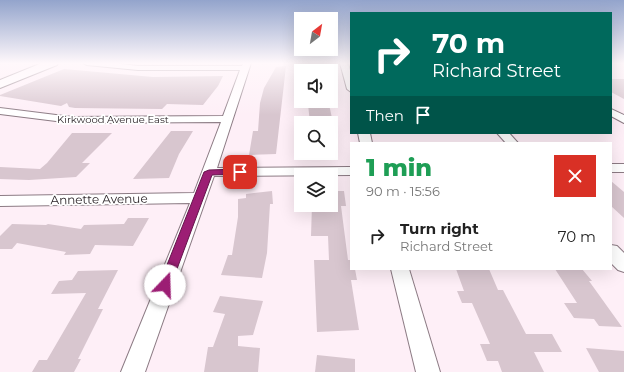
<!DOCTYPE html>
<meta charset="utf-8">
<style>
:root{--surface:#fff;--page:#f2f2f2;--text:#222;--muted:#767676}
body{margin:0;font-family:Montserrat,sans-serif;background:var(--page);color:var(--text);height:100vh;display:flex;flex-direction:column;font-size:15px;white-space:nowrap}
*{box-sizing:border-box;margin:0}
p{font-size:13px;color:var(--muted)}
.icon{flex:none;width:22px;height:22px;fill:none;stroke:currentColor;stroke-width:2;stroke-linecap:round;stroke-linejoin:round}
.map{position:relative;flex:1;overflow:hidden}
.panel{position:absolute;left:350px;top:142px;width:262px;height:128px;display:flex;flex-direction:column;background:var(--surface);border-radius:0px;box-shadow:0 4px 16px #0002}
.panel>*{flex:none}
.guide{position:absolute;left:350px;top:12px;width:262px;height:122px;border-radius:0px;box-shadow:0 4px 16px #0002;background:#00695c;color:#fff;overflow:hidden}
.needle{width:26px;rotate:31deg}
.controls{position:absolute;left:294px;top:12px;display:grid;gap:8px}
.controls a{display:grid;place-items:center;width:44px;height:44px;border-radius:0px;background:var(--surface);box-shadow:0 4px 16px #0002;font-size:20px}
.pin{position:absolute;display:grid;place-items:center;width:34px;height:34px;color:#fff;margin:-17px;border-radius:8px;box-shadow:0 2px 6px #0006}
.me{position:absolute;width:44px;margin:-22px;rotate:21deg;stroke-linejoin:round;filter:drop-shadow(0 0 3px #0008)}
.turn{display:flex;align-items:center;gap:14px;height:84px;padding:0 16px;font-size:18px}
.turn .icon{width:52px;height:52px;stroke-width:2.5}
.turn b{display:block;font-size:28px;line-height:34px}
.then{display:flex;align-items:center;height:38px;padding:0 16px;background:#0003;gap:8px;font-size:15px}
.round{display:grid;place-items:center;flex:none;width:42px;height:42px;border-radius:0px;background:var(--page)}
.headline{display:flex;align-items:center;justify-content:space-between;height:68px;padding:0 16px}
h1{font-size:24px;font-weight:800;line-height:30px;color:#1e9e55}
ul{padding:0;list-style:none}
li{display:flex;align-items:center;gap:12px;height:52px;padding:0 16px}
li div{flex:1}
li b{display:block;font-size:15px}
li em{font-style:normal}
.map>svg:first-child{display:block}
</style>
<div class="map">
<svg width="624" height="372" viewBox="0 0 624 372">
<rect width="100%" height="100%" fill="#feeff7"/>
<g fill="#d8c6cf">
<path d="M 286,66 L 276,154 L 249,155 L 253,131 L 258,131 L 260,103 L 264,88 L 276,67 Z"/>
<path d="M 64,69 L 153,77 L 223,76 L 218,86 L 203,105 L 167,104 L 162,109 L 75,108 L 69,107 L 67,103 L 61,106 L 0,96 L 0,95 Z"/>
<path d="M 611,79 L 624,79 L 624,99 L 611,92 Z"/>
<path d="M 308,104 L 329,104 L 333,123 L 310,123 Z"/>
<path d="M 171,131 L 193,131 L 179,154 L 169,178 L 133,179 Z"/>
<path d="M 72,133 L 112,133 L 82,163 L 90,163 L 76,177 L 29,180 L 0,179 L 0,167 L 40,169 L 47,163 Z"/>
<path d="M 611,181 L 624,192 L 624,218 L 611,206 Z"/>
<path d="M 272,191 L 273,204 L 270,204 L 267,253 L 262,278 L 221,275 L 228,255 L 232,255 L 238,217 L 238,199 L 246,198 L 246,194 Z"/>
<path d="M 331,191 L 344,191 L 346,206 L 341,206 L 348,260 L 351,260 L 351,269 L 355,269 L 357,280 L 351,280 L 359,330 L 317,332 L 314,260 L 329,260 L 328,236 L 311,236 L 312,205 L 331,205 Z"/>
<path d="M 128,218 L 149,218 L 133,246 L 95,245 L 90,254 L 64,255 L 66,252 L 17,243 L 12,249 L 0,249 L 0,236 L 12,224 L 46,225 L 48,224 L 81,229 L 84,225 L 124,224 Z"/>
<path d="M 456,269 L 489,269 L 498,290 L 503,290 L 526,334 L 552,334 L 562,352 L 534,352 L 544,372 L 502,372 L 498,361 L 487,361 L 480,344 L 490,344 L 472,303 L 462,303 L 457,291 L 464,291 Z"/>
<path d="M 555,269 L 582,269 L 592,281 L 589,281 L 622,327 L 599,326 L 594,319 L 574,318 L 564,303 L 577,303 Z"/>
<path d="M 118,270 L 98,309 L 103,309 L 78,359 L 81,359 L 74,372 L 32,372 L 39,360 L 47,360 L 86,293 L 51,294 L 59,281 L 72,280 L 78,271 Z"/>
<path d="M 220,296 L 263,301 L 253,335 L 238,336 L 238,346 L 260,348 L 258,372 L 204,372 L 208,347 L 213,347 L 225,314 L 213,312 Z"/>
<path d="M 586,348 L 624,351 L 624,372 L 599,372 Z"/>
<path d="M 317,355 L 355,359 L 355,372 L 315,372 Z"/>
</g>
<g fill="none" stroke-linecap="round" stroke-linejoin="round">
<g stroke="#8c7b84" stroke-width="2">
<g id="street">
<path d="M 83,63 L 113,63 L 138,66 L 242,66 L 243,63 L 251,63 L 217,168 L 351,167 L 351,175 L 214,176 L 145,372 L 121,372 L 190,203 L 0,206 L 0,196 L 194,193 L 221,122 L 72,123 L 0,114 L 0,108 L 72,117 L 223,116 L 240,70 L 138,70 L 87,65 Z"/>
<path d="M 340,63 L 348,63 L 351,74 L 351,92 L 347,89 Z"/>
<path d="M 611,109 L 624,115 L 624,123 L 611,116 Z"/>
<path d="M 358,133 L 370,133 L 372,143 L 360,143 Z"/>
<path d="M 497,133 L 509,133 L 518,143 L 506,143 Z"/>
<rect x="611" y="164" width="13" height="8"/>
<path d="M 611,245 L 617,246 L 624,253 L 624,272 L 618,270 L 611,263 Z"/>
<path d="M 391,269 L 409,269 L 440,372 L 416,372 Z"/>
</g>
</g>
<g stroke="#8c7b84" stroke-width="2">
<path id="secondary" d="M 42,63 L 58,63 L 57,65 L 0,88 L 0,80 Z"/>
</g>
<use href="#street" fill="#fff" fill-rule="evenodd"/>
<use href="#secondary" fill="#fff" fill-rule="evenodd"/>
</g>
<linearGradient id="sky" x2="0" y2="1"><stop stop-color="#93a4cc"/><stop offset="0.55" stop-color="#fff8fb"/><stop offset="1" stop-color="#fff8fb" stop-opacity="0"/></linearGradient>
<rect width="624" height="115" fill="url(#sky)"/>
<path fill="#9c1e74" stroke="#65144b" d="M 240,169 L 245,172 L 243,174 L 212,175 L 171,285 L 169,289 L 165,290 L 160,289 L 159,285 L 204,172 L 209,170 Z"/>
<g text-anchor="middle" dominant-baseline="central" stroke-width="3.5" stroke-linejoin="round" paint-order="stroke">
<g font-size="10" fill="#2c2529" stroke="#fff">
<text x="113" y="119">Kirkwood Avenue East</text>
</g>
<g font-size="12" fill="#2c2529" stroke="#fff">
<text transform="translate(99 199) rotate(-1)">Annette Avenue</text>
</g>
</g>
</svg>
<div class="controls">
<a><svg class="needle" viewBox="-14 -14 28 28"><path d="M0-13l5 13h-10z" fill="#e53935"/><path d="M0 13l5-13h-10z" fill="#767676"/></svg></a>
<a><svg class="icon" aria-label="sound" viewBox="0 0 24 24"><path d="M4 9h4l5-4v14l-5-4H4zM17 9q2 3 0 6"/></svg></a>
<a><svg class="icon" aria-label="search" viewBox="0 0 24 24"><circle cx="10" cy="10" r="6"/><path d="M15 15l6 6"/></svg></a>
<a><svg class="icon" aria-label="layers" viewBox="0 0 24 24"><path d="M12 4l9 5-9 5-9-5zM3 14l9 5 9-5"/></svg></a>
</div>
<div class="pin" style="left:240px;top:172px;background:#d93025"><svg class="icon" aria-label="arrive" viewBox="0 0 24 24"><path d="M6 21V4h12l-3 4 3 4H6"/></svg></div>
<svg class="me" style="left:165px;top:285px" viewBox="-20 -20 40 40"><circle r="19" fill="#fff"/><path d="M0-13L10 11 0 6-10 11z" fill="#9c1e74"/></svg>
<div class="guide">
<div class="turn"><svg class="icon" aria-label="right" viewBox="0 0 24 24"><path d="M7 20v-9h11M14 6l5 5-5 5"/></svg><div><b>70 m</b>Richard Street</div></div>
<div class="then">Then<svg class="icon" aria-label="arrive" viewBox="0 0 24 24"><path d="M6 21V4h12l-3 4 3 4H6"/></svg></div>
</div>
<section class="panel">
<div class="headline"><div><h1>1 min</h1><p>90 m · 15:56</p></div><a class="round" style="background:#d93025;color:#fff"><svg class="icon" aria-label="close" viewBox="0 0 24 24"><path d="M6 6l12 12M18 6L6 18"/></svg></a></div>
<ul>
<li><svg class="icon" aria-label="right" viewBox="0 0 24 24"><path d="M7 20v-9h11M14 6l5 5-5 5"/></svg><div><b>Turn right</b><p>Richard Street</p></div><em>70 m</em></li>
</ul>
</section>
</div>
